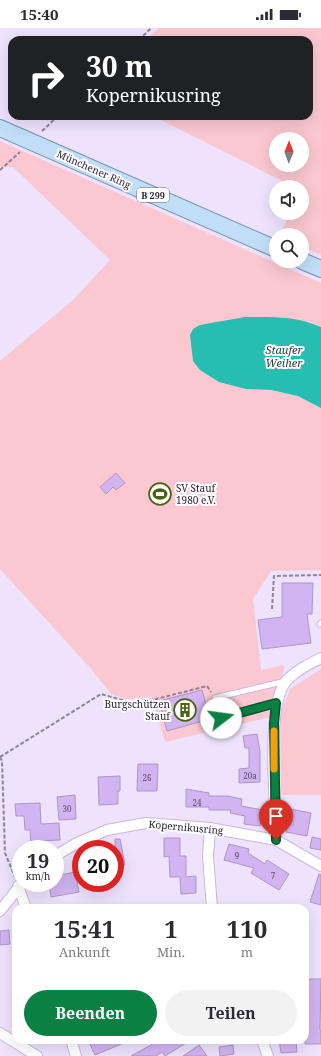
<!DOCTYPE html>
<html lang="de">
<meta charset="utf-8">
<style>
:root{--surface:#fff;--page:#f2f2f3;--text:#2b2b33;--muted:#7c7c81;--accent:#0b8043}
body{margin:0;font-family:"Noto Serif",serif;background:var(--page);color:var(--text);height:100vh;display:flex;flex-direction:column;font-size:15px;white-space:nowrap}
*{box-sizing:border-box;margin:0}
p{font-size:13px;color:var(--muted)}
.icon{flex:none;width:22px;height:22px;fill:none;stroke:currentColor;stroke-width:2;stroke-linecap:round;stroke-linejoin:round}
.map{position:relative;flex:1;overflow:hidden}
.side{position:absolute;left:12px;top:876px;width:297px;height:140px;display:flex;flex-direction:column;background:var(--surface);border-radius:12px;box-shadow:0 4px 16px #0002}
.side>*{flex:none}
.banner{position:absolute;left:8px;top:8px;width:305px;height:84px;border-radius:12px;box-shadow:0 4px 16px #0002;background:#202124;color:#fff;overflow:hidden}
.needle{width:26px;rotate:1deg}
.fabs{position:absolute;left:269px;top:104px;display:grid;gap:8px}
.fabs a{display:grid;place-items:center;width:40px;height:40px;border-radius:50%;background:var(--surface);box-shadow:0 4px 16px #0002;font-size:20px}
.speed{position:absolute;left:12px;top:812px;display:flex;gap:8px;font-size:20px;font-weight:700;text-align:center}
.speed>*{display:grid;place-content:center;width:52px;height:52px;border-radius:50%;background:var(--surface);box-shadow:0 4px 16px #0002;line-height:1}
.speed small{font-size:10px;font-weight:400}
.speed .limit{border:6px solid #d22;background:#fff;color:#111}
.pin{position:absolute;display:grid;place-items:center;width:34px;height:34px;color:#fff;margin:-41px -17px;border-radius:50% 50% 50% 0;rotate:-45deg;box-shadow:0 0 4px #0007}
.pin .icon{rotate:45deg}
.me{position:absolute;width:44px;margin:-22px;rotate:75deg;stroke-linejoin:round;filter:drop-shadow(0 0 3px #0008)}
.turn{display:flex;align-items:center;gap:14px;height:84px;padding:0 12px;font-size:18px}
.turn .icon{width:52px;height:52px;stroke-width:2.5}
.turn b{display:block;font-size:28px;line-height:34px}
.eta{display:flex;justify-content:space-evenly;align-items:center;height:68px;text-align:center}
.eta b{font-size:24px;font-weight:700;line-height:28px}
.primary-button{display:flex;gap:8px;margin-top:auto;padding:8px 12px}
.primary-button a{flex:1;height:46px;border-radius:24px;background:var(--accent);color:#fff;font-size:16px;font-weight:700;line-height:46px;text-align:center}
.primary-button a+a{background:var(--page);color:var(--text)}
.status{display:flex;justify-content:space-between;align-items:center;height:28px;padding:0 20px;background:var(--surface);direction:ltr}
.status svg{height:11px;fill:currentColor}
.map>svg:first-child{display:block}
</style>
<div class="status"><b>15:40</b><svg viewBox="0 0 49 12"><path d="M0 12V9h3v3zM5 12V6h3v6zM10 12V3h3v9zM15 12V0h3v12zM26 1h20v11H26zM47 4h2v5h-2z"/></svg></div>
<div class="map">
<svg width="321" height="1028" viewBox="0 0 321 1028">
<rect width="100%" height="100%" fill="#eee2fd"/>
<g fill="#fbc7d0" fill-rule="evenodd">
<path d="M 159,0 L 321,0 L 321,227 L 302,218 L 302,207 L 281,207 L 289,185 L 302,185 L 302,159 L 294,159 L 153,88 L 309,88 L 309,12 L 146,12 ZM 276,111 L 302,111 L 302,137 L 276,137 Z"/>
<path d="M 0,113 L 321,255 L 321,299 L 308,293 L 246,361 C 272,362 299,364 321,380 L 321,542 L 271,543 L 253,571 L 261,642 L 284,637 C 284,650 279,653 276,664 C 273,672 272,680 271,689 L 165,714 L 152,669 L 126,671 L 111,666 L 92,642 L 0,541 L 0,333 L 73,272 L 110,232 L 13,139 L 0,139 Z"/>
<path d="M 321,641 L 321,767 L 281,767 L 280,687 L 290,661 Z"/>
</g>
<path fill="#27bdb0" d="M 245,289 C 272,289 297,288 321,299 L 321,380 L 298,368 L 271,362 L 246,361 L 219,354 L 200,342 L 193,333 L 190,307 L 193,301 L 200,297 Z"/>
<g fill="#d1b4f1" stroke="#ab98c1">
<path d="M 116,445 L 125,455 L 116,462 L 113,459 L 106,466 L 100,459 Z"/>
<path d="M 282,555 L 313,555 L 312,586 L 307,586 L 311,615 L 262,621 L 258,592 L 282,589 Z"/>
<path d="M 202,662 L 210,691 L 167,703 L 159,673 Z"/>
<path d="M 257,706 L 260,724 L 260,754 L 239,755 L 239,741 L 249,740 L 249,720 L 245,720 L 243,708 Z"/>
<path d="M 138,736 L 158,736 L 157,763 L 137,763 Z"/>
<path d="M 120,748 L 120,763 L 118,763 L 118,776 L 99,777 L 98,749 Z"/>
<path d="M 186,761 L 209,765 L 209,768 L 227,768 L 242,771 L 241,778 L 263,782 L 260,798 L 244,796 L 245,788 L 230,785 L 231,782 L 209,782 L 209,779 L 186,779 Z"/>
<path d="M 75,767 L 76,791 L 59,792 L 57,769 Z"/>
<path d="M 40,775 L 41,796 L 59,795 L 60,812 L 40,813 L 40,821 L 31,821 L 30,802 L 25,802 L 24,788 L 16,788 L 15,776 Z"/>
<path d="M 290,781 L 311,785 L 307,808 L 286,804 Z"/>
<path d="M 312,809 L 321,811 L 321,822 L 310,820 Z"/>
<path d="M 164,810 L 180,810 L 180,828 L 186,828 L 186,849 L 196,848 L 196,865 L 181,866 L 180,849 L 170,849 L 169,828 L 164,829 Z"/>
<path d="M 115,811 L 120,811 L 125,837 L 115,838 Z"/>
<path d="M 229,816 L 249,821 L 248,825 L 265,836 L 267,832 L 289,846 L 279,862 L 251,845 L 254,840 L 224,832 Z"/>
<path d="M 75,844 L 79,864 L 51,869 L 49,855 L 55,855 L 55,848 Z"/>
<path d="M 319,846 L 321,847 L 321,877 L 310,874 Z"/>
<path d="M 9,902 L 10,916 L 0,917 L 0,903 Z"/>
<path d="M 308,951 L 321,951 L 320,1002 L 321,1002 L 321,1016 L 305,1016 L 305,966 L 308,966 Z"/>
<path d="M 88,1012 L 131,1012 L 95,1027 Z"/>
<path d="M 160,1012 L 191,1012 L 165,1028 L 162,1024 L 156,1028 L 131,1028 Z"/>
<path d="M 279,1012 L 296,1012 L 297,1024 L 281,1025 Z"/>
<path d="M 199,1017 L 207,1028 L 183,1028 Z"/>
<path d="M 233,1017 L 234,1026 L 220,1028 L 219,1019 Z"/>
</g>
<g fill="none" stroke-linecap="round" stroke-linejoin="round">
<g stroke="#cab7e1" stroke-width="7">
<g id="lane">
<path d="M 320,596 L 321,595"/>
<path d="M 276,675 L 221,690 L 215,670 L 286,653"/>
</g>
</g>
<g stroke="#cab7e1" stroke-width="12">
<g id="street">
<path d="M 210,800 L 208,828 L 212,880"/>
<path d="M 276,812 C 276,776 265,676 287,652 C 297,642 309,636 321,630"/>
<path d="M 55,828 L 77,815 L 107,802 L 146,795 L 210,800 L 276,812 L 321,838"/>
<path d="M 18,858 L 26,880"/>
<path d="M 0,883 L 22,855"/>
<path d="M 0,1005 L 37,1028"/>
<path d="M 71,1012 L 76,1028"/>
<path d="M 262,1012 L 268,1028"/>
</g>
</g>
<g stroke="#728fb0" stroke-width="18">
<g id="primary">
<path d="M 0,100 L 276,221"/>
<path d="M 302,233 L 321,241"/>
</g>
</g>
<g stroke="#8d8499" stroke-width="2" stroke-dasharray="4 2" stroke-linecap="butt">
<path d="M 139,12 L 151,0"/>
<path d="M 42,103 L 58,88"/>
<path d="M 0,142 L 20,124"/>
<path d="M 272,581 L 274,548 L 321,547"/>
<path d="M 0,729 L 101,666 L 129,674 L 156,671 L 207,658 L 211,664"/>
<path d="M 0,729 L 2,733 L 5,825 L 15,849"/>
</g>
<use href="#lane" stroke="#fff" stroke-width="5"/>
<use href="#street" stroke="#fff" stroke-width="10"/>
<use href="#primary" stroke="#c1def8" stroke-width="16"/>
</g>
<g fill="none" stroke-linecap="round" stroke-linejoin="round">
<g stroke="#07532c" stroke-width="10">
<path id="route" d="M 221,690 L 276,675 L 274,695 L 276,812"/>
</g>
<use href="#route" stroke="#0b8043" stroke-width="7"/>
<path stroke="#f59e0b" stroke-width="7" d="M 274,703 L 274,741"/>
</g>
<defs>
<g id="stadium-ring" transform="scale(1.15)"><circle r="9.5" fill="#fff" stroke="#496210" stroke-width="1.5"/><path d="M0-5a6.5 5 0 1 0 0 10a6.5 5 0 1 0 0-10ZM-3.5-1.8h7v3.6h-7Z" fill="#496210"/></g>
<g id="building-ring" transform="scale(1.15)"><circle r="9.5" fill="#fff" stroke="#496210" stroke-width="1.5"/><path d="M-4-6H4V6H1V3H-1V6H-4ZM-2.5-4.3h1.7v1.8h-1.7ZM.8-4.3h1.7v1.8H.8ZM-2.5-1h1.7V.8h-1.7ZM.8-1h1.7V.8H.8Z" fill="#496210"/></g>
</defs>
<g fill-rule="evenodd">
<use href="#stadium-ring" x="160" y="466"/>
<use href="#building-ring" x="185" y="682"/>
</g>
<g text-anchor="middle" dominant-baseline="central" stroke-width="4" stroke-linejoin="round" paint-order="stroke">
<g font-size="8" fill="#554964">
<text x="250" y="747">20a</text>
<text x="147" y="749">26</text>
<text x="197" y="774">24</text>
<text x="67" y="780">30</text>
<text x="237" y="827">9</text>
<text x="273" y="847">7</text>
</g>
<rect fill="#fff" stroke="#6b6672" stroke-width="1" x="137" y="160" width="32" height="14" rx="3"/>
<g font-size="9" font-weight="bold" fill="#2c2535">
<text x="153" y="167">B 299</text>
</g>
<g font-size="10" fill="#2c2535" stroke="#fff">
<text transform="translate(94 141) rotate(24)">Münchener Ring</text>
<text transform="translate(186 799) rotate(5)">Kopernikusring</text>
</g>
<g font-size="10" fill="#2c2535" stroke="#fff" text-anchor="start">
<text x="176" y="460">SV Stauf<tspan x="176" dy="12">1980 e.V.</tspan></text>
<text x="170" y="676" text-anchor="end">Burgschützen<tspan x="170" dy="12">Stauf</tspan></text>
</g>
<g font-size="11" font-style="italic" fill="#264340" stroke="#fff">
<text x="284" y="321">Staufer<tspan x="284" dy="13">Weiher</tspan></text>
</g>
</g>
</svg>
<div class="fabs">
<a><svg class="needle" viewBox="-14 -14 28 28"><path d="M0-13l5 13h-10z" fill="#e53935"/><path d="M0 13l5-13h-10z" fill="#7c7c81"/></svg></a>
<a><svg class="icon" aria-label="sound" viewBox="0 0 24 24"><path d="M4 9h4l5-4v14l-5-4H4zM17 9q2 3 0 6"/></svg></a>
<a><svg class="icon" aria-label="search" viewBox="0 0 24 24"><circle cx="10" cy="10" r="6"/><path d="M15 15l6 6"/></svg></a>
</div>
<div class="speed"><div>19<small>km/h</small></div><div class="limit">20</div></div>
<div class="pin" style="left:276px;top:812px;background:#d93025"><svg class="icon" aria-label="arrive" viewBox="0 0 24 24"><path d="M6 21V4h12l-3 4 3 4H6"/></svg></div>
<svg class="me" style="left:221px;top:690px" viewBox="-20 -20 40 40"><circle r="19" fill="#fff"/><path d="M0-13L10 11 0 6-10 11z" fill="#0b8043"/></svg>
<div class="banner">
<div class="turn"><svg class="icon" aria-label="right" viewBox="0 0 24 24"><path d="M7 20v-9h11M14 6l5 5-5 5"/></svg><div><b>30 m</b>Kopernikusring</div></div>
</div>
<section class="side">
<div class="eta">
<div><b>15:41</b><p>Ankunft</p></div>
<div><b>1</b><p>Min.</p></div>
<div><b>110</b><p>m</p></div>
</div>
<div class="primary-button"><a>Beenden</a><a>Teilen</a></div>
</section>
</div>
